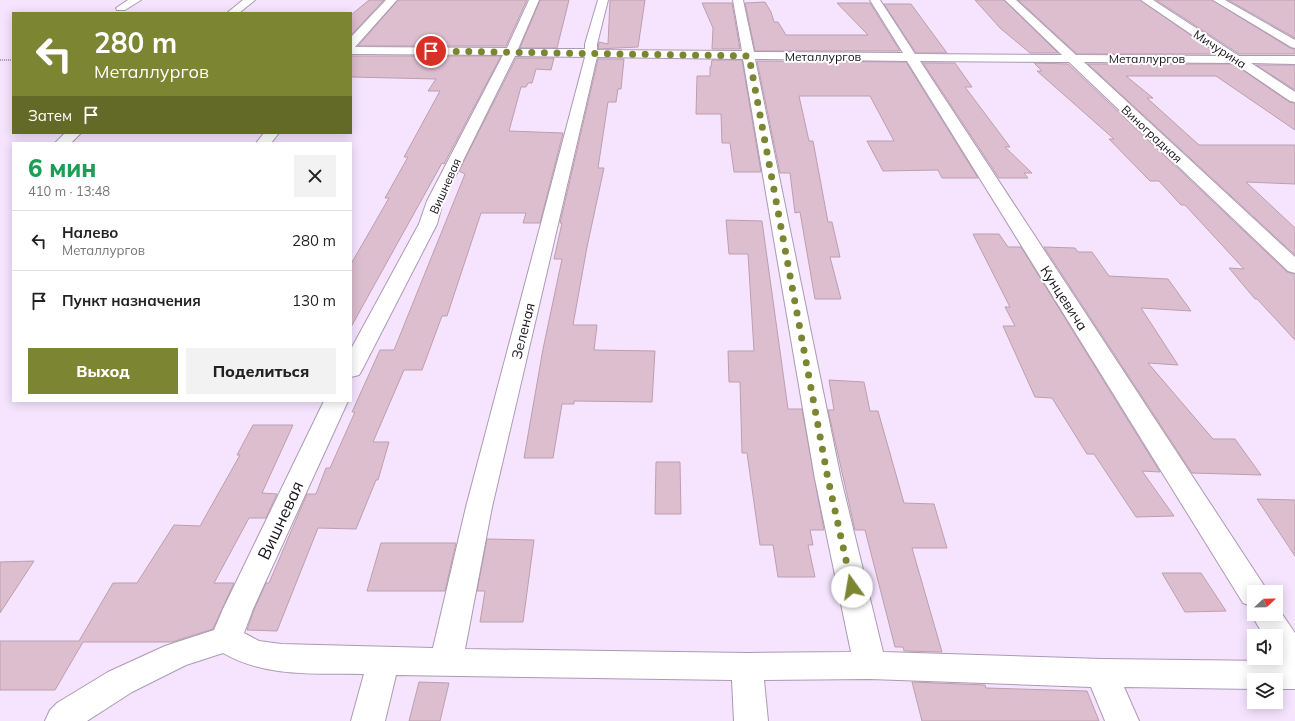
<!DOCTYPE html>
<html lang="ru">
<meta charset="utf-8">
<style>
:root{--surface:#fff;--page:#f2f2f2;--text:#222;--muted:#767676;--line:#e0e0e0;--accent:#7c8531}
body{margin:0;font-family:Mulish,sans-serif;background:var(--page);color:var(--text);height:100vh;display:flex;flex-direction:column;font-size:15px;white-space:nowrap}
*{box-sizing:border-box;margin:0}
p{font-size:13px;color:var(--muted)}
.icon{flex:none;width:22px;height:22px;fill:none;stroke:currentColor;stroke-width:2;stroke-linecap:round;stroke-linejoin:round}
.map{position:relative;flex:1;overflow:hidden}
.side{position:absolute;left:12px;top:142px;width:340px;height:260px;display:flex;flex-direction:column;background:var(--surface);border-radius:0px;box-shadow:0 2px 10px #0003}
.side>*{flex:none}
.top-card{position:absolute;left:12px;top:12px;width:340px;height:122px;border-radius:0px;box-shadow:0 2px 10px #0003;background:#7c8531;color:#fff;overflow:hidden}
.needle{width:26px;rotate:68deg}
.controls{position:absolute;left:1247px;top:585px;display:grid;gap:8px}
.controls a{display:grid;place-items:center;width:36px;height:36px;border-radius:0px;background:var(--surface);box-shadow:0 2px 10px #0003;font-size:20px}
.pin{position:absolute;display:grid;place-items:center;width:34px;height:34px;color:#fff;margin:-17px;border:2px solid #fff;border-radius:50%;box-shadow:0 1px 4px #0007}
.me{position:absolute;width:44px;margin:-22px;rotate:347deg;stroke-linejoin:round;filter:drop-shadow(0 0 3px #0008)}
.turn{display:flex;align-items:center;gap:14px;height:84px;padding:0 16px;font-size:18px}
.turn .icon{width:52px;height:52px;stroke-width:2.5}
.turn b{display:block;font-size:28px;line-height:34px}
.then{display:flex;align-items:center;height:38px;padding:0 16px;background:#0003;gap:8px;font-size:15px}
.round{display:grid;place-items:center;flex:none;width:42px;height:42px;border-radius:0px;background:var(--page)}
.headline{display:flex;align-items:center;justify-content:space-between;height:68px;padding:0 16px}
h1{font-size:24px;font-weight:800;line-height:30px;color:#1e9e55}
.cta{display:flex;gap:8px;margin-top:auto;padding:8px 16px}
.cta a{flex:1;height:46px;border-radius:0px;background:var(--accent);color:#fff;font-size:16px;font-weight:800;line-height:46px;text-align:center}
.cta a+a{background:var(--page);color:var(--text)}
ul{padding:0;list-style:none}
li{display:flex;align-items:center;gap:12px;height:60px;padding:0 16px;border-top:1px solid var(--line)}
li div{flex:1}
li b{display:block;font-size:15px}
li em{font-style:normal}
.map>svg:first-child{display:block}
</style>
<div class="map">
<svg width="1295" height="721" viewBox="0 0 1295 721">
<rect width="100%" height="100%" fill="#f6e4ff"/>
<g fill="#ddbece" stroke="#bc9fae">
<path d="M 369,0 L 384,0 L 351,35 L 351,15 Z"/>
<path d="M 398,0 L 527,0 L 506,46 L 358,46 Z"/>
<path d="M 540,0 L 569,0 L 557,48 L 520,48 Z"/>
<path d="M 610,0 L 645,0 L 638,47 L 598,49 L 599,42 L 608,44 Z"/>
<path d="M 975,0 L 1004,0 L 1058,53 L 1030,53 L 1000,28 Z"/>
<path d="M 1018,0 L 1140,0 L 1218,54 L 1077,54 Z"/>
<path d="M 1156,0 L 1212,0 L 1290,48 L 1295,49 L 1295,54 L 1239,54 Z"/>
<path d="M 1228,0 L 1295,0 L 1295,38 Z"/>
<path d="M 765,2 L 771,12 L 774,22 L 778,22 L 786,35 L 868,35 L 837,3 L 870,3 L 900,51 L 755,51 L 745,3 Z"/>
<path d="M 702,3 L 732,3 L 740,49 L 712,49 L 713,28 Z"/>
<path d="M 884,4 L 911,4 L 947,53 L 916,53 Z"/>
<path d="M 351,56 L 501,56 L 444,164 L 442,163 L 351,327 L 351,264 L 389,198 L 385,198 L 408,157 L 404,157 L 440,91 L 428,91 L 436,79 L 351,77 Z"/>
<path d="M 516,58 L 554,58 L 551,70 L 536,69 L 532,83 L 528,83 L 526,87 L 521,87 L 509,131 L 563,133 L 540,223 L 523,223 L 526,213 L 481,213 L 447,316 L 442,316 L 422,370 L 404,370 L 373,442 L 389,442 L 378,480 L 376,480 L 356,529 L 318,528 L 277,631 L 247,630 L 254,610 L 266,583 L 269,583 L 307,494 L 316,494 L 326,468 L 330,468 L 355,412 L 352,412 L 380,350 L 394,350 L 465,174 L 459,171 Z"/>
<path d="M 598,59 L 624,59 L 621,89 L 618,89 L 616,102 L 608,102 L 598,168 L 604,168 L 587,247 L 573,325 L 597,325 L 594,350 L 655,351 L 652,402 L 574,401 L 574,404 L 562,404 L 553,458 L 524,458 L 543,349 L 562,259 L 554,259 L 562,223 L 560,223 Z"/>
<path d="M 712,60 L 742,60 L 761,172 L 734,172 L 730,143 L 722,143 L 721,114 L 696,114 L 697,76 L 710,76 L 710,67 L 711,67 Z"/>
<path d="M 757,61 L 906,62 L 978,178 L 942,178 L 938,170 L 883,171 L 867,141 L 894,141 L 870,96 L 799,96 L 809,141 L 813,141 L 828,222 L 832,222 L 840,257 L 830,257 L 841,299 L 815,299 L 800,212 L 795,213 L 790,173 L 780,173 Z"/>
<path d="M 923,63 L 955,63 L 972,87 L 965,87 L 1010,147 L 1005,147 L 1032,173 L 1024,173 L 1028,178 L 999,178 Z"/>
<path d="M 1034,63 L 1068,64 L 1287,272 L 1295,274 L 1295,340 L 1257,299 L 1255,299 L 1229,268 L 1244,269 L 1185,205 L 1181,205 L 1159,181 L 1150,181 L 1109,139 L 1114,139 L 1037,71 L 1042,71 Z"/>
<path d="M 1088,64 L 1234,64 L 1289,102 L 1295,103 L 1295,130 L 1216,76 L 1126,76 L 1153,98 L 1147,98 L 1199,145 L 1295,145 L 1295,184 L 1246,182 L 1295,228 L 1295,255 Z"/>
<path d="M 1256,65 L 1295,65 L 1295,90 Z"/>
<path d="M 726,220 L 762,221 L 788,409 L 802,409 L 824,530 L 810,530 L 813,545 L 808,545 L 815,577 L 778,577 L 773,545 L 760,545 L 747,453 L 742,453 L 740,382 L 729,382 L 728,351 L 754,351 L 748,254 L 729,254 Z"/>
<path d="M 973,234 L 999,234 L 1008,247 L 1021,247 L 1160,472 L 1142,471 L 1174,516 L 1136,517 L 1094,454 L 1087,454 L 1052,398 L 1035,397 L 1003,326 L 1015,326 L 1005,307 L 1010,307 Z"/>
<path d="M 1044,247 L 1075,248 L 1078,252 L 1092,252 L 1109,276 L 1168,279 L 1191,311 L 1141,308 L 1178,365 L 1148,363 L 1213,439 L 1235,439 L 1261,475 L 1192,473 Z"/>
<path d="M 829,380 L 864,382 L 870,411 L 878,411 L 904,503 L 934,504 L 947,548 L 912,548 L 942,652 L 904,651 L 903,647 L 895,647 L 865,530 L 855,530 L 828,410 L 834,410 Z"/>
<path d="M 253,425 L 293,425 L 262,493 L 277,494 L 266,518 L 249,518 L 214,583 L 234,583 L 213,629 L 172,642 L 83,642 L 55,690 L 0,690 L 0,641 L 79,641 L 113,583 L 137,583 L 174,525 L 200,526 L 240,455 L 237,455 Z"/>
<path d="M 656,462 L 680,462 L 681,514 L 655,514 Z"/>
<path d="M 1257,499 L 1295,500 L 1295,556 Z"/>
<path d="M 487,539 L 534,540 L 523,622 L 480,622 L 485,591 L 477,591 Z"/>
<path d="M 381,543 L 456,543 L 445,591 L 367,591 Z"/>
<path d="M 34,561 L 0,613 L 0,562 Z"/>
<path d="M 1162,573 L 1201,573 L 1226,611 L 1185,612 Z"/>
<path d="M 419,682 L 449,683 L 440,721 L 409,721 Z"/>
<path d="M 912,682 L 985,685 L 986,688 L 1087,691 L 1099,721 L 922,721 Z"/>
</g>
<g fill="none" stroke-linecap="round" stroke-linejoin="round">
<g stroke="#ab9ab3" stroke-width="2">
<g id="street">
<path d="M 128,0 L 141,0 L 125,10 L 117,10 L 116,8 Z"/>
<path d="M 243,0 L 255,0 L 239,13 L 227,13 Z"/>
<path d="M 386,0 L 397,0 L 355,47 L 507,48 L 529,0 L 539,0 L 518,49 L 585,49 L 585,44 L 598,0 L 608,0 L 597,44 L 597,50 L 742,51 L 733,0 L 743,0 L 754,52 L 903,53 L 870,0 L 880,0 L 915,54 L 1062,55 L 1005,0 L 1016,0 L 1076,55 L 1223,56 L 1141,0 L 1153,0 L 1239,56 L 1295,56 L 1295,64 L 1251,63 L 1295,92 L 1295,102 L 1290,101 L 1234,63 L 1084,62 L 1295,257 L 1295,273 L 1288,271 L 1069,62 L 920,61 L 1265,587 L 1267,592 L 1254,592 L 1254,607 L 1243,603 L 907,61 L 755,59 L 841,479 L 883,652 L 1102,659 L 1279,661 L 1276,656 L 1276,636 L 1264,636 L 1251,614 L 1254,608 L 1254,614 L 1276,614 L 1276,605 L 1295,633 L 1295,689 L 1276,689 L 1276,680 L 1254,680 L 1254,689 L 1124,687 L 1139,721 L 1105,721 L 1091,687 L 870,679 L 764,680 L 768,721 L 734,721 L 732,680 L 396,675 L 385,721 L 351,721 L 364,674 C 317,673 266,678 223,653 L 186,665 L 132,692 L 87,721 L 45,721 L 50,710 L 57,703 L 108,672 L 165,646 L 214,630 L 223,609 L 324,401 L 348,401 L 253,609 L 244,633 L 259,641 L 281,644 L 433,648 L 466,507 L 585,57 L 515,56 L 443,201 L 437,224 L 362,370 L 359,375 L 351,377 L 351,349 L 419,224 L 427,201 L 503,55 L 351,54 L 351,37 ZM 597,57 L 743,59 L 815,479 L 851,652 L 747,653 L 465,649 L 492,507 Z"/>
<path d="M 1213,0 L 1225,0 L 1295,40 L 1295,48 L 1291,47 Z"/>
<path d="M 65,133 L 81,133 L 71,143 L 55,143 Z"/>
<path d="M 264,133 L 279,133 L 271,143 L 256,143 Z"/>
</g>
</g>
<path stroke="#94879a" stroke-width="1.5" stroke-dasharray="1 1" stroke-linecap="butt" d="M 0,60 L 13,60"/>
<use href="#street" fill="#fff" fill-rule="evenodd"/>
</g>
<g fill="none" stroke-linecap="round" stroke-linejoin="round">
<path stroke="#7c8531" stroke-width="7" stroke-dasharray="0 12.6" d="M 431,51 L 749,56 L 828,479 L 852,587"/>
</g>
<g text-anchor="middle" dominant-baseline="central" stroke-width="4" stroke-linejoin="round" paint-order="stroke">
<g font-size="12" fill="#19131c" stroke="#fff">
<text transform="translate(1220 49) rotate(33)">Мичурина</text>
<text x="823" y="56">Металлургов</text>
<text x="1147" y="58">Металлургов</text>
<text transform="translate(1152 134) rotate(43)">Виноградная</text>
<text transform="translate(445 186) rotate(-66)">Вишневая</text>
</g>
<g font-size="14" fill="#19131c" stroke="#fff">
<text transform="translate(1064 298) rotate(57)">Кунцевича</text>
<text transform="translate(523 331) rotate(-76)">Зеленая</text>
</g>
<g font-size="17" fill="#19131c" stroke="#fff">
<text transform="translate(280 520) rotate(-65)">Вишневая</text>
</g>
</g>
</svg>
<div class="controls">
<a><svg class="needle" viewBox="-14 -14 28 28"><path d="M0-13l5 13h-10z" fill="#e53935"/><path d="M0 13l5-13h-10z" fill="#767676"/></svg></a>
<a><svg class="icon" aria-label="sound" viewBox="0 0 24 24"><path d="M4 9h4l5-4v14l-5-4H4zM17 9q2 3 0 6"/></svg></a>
<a><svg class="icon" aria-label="layers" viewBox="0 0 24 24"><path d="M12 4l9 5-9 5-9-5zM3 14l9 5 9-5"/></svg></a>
</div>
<div class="pin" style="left:431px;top:51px;background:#d93025"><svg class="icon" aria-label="arrive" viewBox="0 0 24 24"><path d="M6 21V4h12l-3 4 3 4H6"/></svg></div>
<svg class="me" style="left:852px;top:587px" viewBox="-20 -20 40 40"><circle r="19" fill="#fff"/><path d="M0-13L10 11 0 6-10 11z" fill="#7c8531"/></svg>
<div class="top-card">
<div class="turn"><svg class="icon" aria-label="left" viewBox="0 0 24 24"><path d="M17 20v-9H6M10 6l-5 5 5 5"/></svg><div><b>280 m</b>Металлургов</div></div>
<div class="then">Затем<svg class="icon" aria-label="arrive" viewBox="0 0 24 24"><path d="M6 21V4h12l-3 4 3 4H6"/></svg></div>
</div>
<section class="side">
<div class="headline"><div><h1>6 мин</h1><p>410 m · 13:48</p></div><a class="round"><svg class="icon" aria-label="close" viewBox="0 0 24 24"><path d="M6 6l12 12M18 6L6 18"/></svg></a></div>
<ul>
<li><svg class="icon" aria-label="left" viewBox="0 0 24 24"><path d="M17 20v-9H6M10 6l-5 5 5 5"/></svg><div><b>Налево</b><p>Металлургов</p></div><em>280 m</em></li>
<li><svg class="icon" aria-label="arrive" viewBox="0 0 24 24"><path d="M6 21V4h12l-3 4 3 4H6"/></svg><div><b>Пункт назначения</b></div><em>130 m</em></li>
</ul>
<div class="cta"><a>Выход</a><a>Поделиться</a></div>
</section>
</div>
